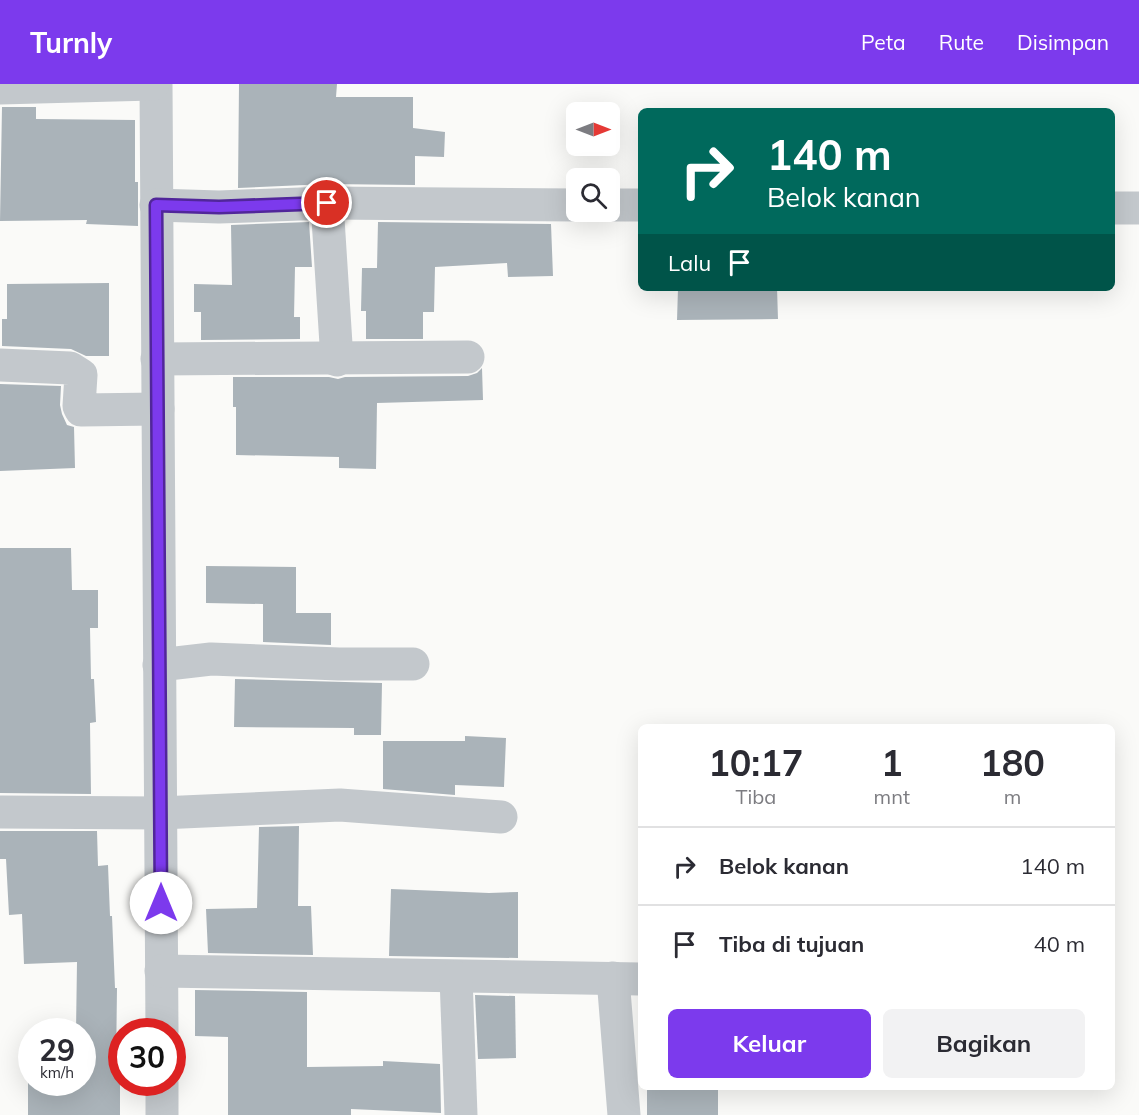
<!DOCTYPE html>
<html lang="id">
<style>
:root{--surface:#fff;--page:#f2f2f3;--text:#2b2b33;--muted:#7c7c81;--line:#e1e1e2;--accent:#7c3aed}
body{margin:0;font-family:Mulish,sans-serif;background:var(--page);color:var(--text);height:100vh;display:flex;flex-direction:column;font-size:22px;white-space:nowrap}
*{box-sizing:border-box;margin:0}
p{font-size:20px;color:var(--muted)}
.icon{flex:none;width:33px;height:33px;fill:none;stroke:currentColor;stroke-width:2;stroke-linecap:round;stroke-linejoin:round}
.map{position:relative;flex:1;overflow:hidden}
.panel{position:absolute;left:638px;top:640px;width:477px;height:366px;display:flex;flex-direction:column;background:var(--surface);border-radius:9px;box-shadow:0 6px 24px #0002}
.panel>*{flex:none}
.guide{position:absolute;left:638px;top:24px;width:477px;height:183px;border-radius:9px;box-shadow:0 6px 24px #0002;background:#00695c;color:#fff;overflow:hidden}
.needle{width:39px;rotate:90deg}
.controls{position:absolute;left:566px;top:18px;display:grid;gap:12px}
.controls a{display:grid;place-items:center;width:54px;height:54px;border-radius:9px;background:var(--surface);box-shadow:0 6px 24px #0002;font-size:30px}
.speed{position:absolute;left:18px;top:934px;display:flex;gap:12px;font-size:30px;font-weight:700;text-align:center}
.speed>*{display:grid;place-content:center;width:78px;height:78px;border-radius:50%;background:var(--surface);box-shadow:0 6px 24px #0002;line-height:1}
.speed small{font-size:15px;font-weight:400}
.speed .limit{border:9px solid #d22;background:#fff;color:#111}
.pin{position:absolute;display:grid;place-items:center;width:51px;height:51px;color:#fff;margin:-26px;border:3px solid #fff;border-radius:50%;box-shadow:0 2px 6px #0007}
.me{position:absolute;width:66px;margin:-33px;rotate:0deg;stroke-linejoin:round;filter:drop-shadow(0 0 4px #0008)}
.turn{display:flex;align-items:center;gap:21px;height:126px;padding:0 30px;font-size:27px}
.turn .icon{width:78px;height:78px;stroke-width:2.5}
.turn b{display:block;font-size:42px;line-height:51px}
.then{display:flex;align-items:center;height:57px;padding:0 30px;background:#0003;gap:12px;font-size:22px}
.eta{display:flex;justify-content:space-evenly;align-items:center;height:102px;text-align:center}
.eta b{font-size:36px;font-weight:700;line-height:42px}
.action{display:flex;gap:12px;margin-top:auto;padding:12px 30px}
.action a{flex:1;height:69px;border-radius:9px;background:var(--accent);color:#fff;font-size:24px;font-weight:700;line-height:69px;text-align:center}
.action a+a{background:var(--page);color:var(--text)}
ul{padding:0;list-style:none}
li{display:flex;align-items:center;gap:18px;height:78px;padding:0 30px;border-top:2px solid var(--line)}
li div{flex:1}
li b{display:block;font-size:22px}
li em{font-style:normal}
header{display:flex;align-items:center;gap:36px;box-sizing:border-box;height:84px;padding:0 30px;background:var(--accent);color:#fff}
header strong{font-size:28px}
nav{display:flex;gap:33px;margin-inline-start:auto;font-size:21px}
.map>svg:first-child{display:block}
</style>
<header>
<strong>Turnly</strong>
<nav><a>Peta</a><a>Rute</a><a>Disimpan</a></nav>
</header>
<div class="map">
<svg width="1139" height="1031" viewBox="0 0 1139 1031">
<rect width="100%" height="100%" fill="#fafaf8"/>
<g fill="#aab3b9">
<path d="M 239,0 L 337,0 L 336,13 L 413,13 L 413,44 L 445,48 L 444,73 L 415,72 L 415,101 L 327,100 L 238,104 Z"/>
<path d="M 2,23 L 36,23 L 36,35 L 135,36 L 135,98 L 138,98 L 138,142 L 86,140 L 87,136 L 0,137 Z"/>
<path d="M 309,138 L 312,183 L 295,183 L 294,233 L 300,233 L 300,255 L 201,256 L 201,228 L 194,228 L 194,200 L 232,201 L 231,141 Z"/>
<path d="M 378,138 L 551,140 L 553,192 L 508,193 L 507,179 L 435,183 L 434,228 L 423,228 L 423,255 L 366,255 L 366,227 L 361,227 L 362,184 L 377,184 Z"/>
<path d="M 109,199 L 109,272 L 86,272 L 71,265 L 2,262 L 2,235 L 7,235 L 7,200 Z"/>
<path d="M 678,204 L 777,204 L 778,235 L 677,236 Z"/>
<path d="M 482,284 L 483,316 L 377,319 L 376,385 L 339,384 L 339,373 L 236,371 L 236,323 L 233,323 L 233,293 L 329,293 L 338,295 L 345,293 L 468,292 L 477,289 Z"/>
<path d="M 0,300 L 61,302 L 60,321 L 62,330 L 67,341 L 74,343 L 75,384 L 0,387 Z"/>
<path d="M 0,464 L 71,464 L 72,506 L 98,506 L 98,544 L 90,544 L 91,595 L 94,595 L 96,638 L 90,639 L 91,710 L 0,709 Z"/>
<path d="M 206,482 L 296,483 L 296,529 L 331,529 L 331,561 L 263,558 L 263,520 L 206,519 Z"/>
<path d="M 235,595 L 382,599 L 381,651 L 354,651 L 354,644 L 234,643 Z"/>
<path d="M 465,652 L 506,654 L 504,703 L 455,701 L 455,711 L 383,705 L 383,657 L 465,657 Z"/>
<path d="M 299,742 L 298,822 L 311,822 L 313,871 L 208,869 L 206,825 L 257,824 L 259,743 Z"/>
<path d="M 0,747 L 97,747 L 98,782 L 108,781 L 110,832 L 112,832 L 115,904 L 117,904 L 116,982 L 120,982 L 120,1031 L 28,1031 L 28,999 L 82,999 L 82,948 L 76,948 L 77,878 L 24,880 L 22,830 L 9,831 L 6,775 L 0,775 Z"/>
<path d="M 391,805 L 489,809 L 518,808 L 518,874 L 389,872 Z"/>
<path d="M 195,906 L 307,908 L 307,983 L 383,982 L 383,977 L 440,980 L 441,1029 L 351,1025 L 351,1031 L 228,1031 L 228,953 L 195,952 Z"/>
<path d="M 475,911 L 515,912 L 516,974 L 478,975 Z"/>
<rect x="647" y="1004" width="71" height="27"/>
</g>
<g fill="none" stroke-linecap="round" stroke-linejoin="round">
<g stroke="#c3c8cc" stroke-width="33">
<path d="M 156,0 L 162,948"/>
<path d="M 0,4 L 153,0"/>
<path d="M 327,119 L 576,121"/>
<path d="M 156,121 L 219,123 L 327,119 L 337,276"/>
<path d="M 609,121 L 640,121"/>
<path d="M 1112,124 L 1139,124"/>
<path d="M 157,275 L 468,273"/>
<path d="M 0,281 L 70,284 L 81,291 L 79,322 L 81,326 L 158,325"/>
<path d="M 159,581 L 211,575 L 339,580 L 413,580"/>
<path d="M 0,728 L 160,729 L 340,721 L 501,733"/>
<path d="M 161,887 L 640,895"/>
<path d="M 456,893 L 461,1031"/>
<path d="M 613,894 L 624,1031"/>
<path d="M 162,999 L 162,1031"/>
</g>
</g>
<g fill="none" stroke-linecap="round" stroke-linejoin="round">
<g stroke="#51269a" stroke-width="15">
<path id="route" d="M 161,819 L 156,121 L 219,123 L 327,119"/>
</g>
<use href="#route" stroke="#7c3aed" stroke-width="10"/>
</g>
</svg>
<div class="controls">
<a><svg class="needle" viewBox="-14 -14 28 28"><path d="M0-13l5 13h-10z" fill="#e53935"/><path d="M0 13l5-13h-10z" fill="#7c7c81"/></svg></a>
<a><svg class="icon" aria-label="search" viewBox="0 0 24 24"><circle cx="10" cy="10" r="6"/><path d="M15 15l6 6"/></svg></a>
</div>
<div class="speed"><div>29<small>km/h</small></div><div class="limit">30</div></div>
<div class="pin" style="left:327px;top:119px;background:#d93025"><svg class="icon" aria-label="arrive" viewBox="0 0 24 24"><path d="M6 21V4h12l-3 4 3 4H6"/></svg></div>
<svg class="me" style="left:161px;top:819px" viewBox="-20 -20 40 40"><circle r="19" fill="#fff"/><path d="M0-13L10 11 0 6-10 11z" fill="#7c3aed"/></svg>
<div class="guide">
<div class="turn"><svg class="icon" aria-label="right" viewBox="0 0 24 24"><path d="M7 20v-9h11M14 6l5 5-5 5"/></svg><div><b>140 m</b>Belok kanan</div></div>
<div class="then">Lalu<svg class="icon" aria-label="arrive" viewBox="0 0 24 24"><path d="M6 21V4h12l-3 4 3 4H6"/></svg></div>
</div>
<section class="panel">
<div class="eta">
<div><b>10:17</b><p>Tiba</p></div>
<div><b>1</b><p>mnt</p></div>
<div><b>180</b><p>m</p></div>
</div>
<ul>
<li><svg class="icon" aria-label="right" viewBox="0 0 24 24"><path d="M7 20v-9h11M14 6l5 5-5 5"/></svg><div><b>Belok kanan</b></div><em>140 m</em></li>
<li><svg class="icon" aria-label="arrive" viewBox="0 0 24 24"><path d="M6 21V4h12l-3 4 3 4H6"/></svg><div><b>Tiba di tujuan</b></div><em>40 m</em></li>
</ul>
<div class="action"><a>Keluar</a><a>Bagikan</a></div>
</section>
</div>
